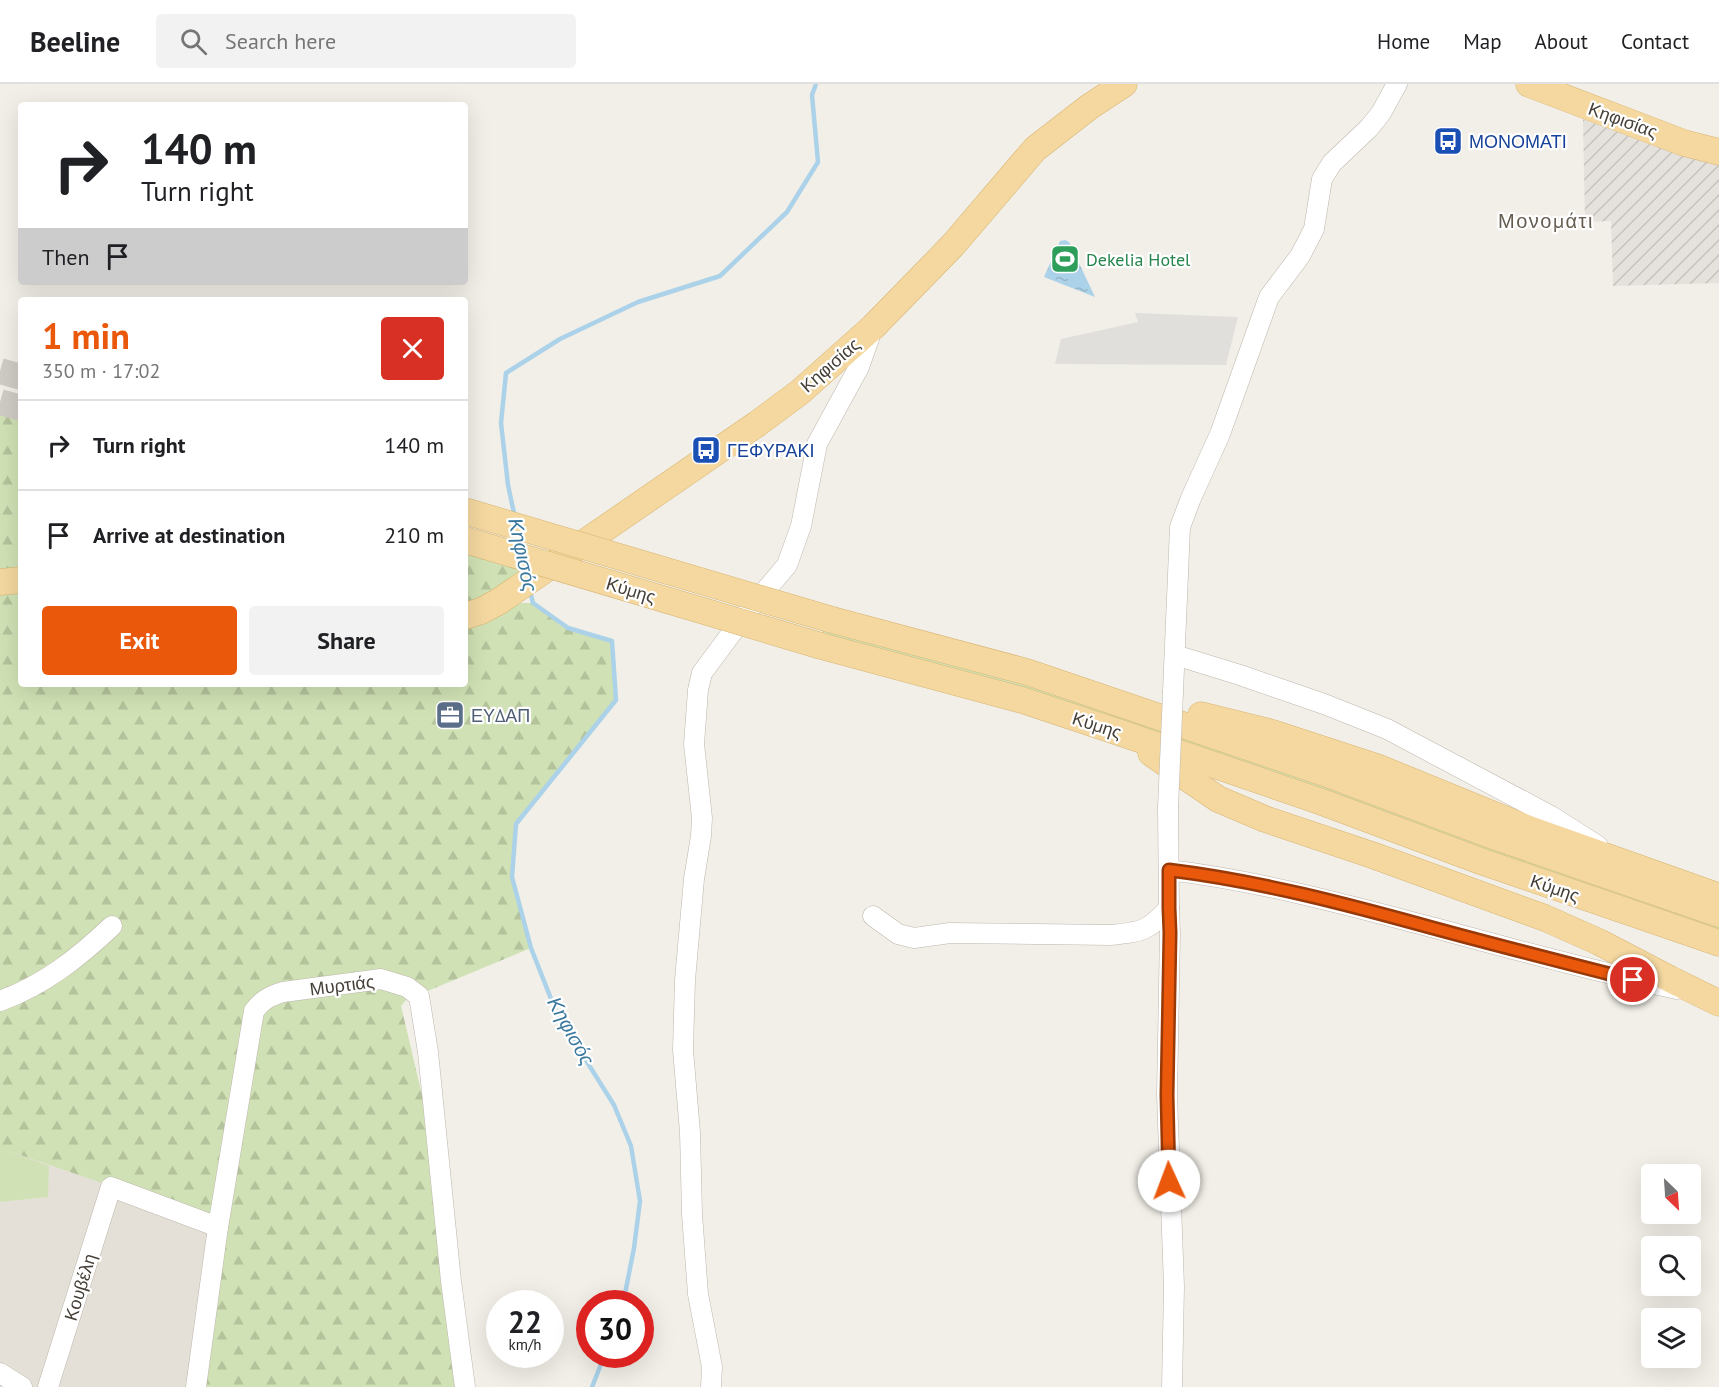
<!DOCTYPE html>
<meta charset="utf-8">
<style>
:root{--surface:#fff;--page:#f2f2f2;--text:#202124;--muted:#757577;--line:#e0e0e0;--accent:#ea580c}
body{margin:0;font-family:"PT Sans",sans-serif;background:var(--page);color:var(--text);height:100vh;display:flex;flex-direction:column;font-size:22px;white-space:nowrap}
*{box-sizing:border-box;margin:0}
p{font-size:20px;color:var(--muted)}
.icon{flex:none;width:33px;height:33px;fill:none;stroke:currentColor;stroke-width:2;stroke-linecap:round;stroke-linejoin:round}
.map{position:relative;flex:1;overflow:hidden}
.sheet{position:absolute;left:18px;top:213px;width:450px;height:390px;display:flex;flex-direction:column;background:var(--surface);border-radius:6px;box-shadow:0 6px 24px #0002}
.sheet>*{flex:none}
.top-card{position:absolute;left:18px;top:18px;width:450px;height:183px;border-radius:6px;box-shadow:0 6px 24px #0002;background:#fff;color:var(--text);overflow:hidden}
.needle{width:39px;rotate:155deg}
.controls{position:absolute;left:1641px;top:1080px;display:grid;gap:12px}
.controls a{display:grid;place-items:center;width:60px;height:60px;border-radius:6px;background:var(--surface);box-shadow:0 6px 24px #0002;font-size:30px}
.speed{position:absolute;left:486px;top:1206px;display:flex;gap:12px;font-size:30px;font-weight:700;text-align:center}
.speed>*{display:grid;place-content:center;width:78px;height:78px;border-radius:50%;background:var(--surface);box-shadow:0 6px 24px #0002;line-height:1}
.speed small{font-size:15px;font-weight:400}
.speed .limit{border:9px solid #d22;background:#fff;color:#111}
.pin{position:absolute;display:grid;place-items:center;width:51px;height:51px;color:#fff;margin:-26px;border:3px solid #fff;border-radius:50%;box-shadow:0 2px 6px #0007}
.me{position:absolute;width:66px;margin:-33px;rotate:358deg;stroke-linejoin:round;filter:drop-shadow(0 0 4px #0008)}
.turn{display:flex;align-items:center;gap:21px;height:126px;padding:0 24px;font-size:27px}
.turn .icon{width:78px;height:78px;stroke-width:2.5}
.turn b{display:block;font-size:42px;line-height:51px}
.then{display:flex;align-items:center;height:57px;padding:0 24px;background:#0003;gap:12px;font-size:22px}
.round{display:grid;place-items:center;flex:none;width:63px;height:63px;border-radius:6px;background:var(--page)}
.head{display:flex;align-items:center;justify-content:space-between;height:102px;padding:0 24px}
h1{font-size:36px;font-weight:700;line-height:45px;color:var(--accent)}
.action{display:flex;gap:12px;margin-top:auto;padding:12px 24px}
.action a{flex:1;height:69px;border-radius:6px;background:var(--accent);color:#fff;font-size:24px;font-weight:700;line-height:69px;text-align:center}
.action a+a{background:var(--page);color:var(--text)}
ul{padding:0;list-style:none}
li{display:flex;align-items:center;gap:18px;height:90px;padding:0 24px;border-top:2px solid var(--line)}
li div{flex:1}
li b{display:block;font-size:22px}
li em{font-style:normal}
header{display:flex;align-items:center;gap:36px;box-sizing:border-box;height:84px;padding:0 30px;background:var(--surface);border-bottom:2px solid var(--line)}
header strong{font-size:28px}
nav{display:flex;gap:33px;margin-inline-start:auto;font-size:21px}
.search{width:420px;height:54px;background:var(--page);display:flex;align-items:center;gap:15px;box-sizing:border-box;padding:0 21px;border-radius:6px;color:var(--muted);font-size:22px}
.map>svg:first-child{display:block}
</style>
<header>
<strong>Beeline</strong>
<div class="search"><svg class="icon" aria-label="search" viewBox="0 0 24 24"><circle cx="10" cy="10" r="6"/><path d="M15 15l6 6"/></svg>Search here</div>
<nav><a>Home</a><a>Map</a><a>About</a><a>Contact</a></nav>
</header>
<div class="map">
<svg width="1719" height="1303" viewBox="0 0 1719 1303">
<defs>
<pattern id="industrial-furrows" width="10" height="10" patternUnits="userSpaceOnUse" patternTransform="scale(1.5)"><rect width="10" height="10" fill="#e5e1dd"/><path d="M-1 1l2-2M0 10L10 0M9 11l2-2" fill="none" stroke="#c6c2be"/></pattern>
<pattern id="forest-firs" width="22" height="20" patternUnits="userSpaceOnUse" patternTransform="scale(1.5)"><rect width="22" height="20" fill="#d0e2b5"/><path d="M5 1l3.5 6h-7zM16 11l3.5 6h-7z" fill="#b4c39c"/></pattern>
<pattern id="water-ripples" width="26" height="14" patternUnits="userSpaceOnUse" patternTransform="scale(1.5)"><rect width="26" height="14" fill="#abd2e9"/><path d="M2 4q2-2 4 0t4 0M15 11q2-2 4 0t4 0" fill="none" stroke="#94b5c8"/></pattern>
</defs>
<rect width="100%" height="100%" fill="#f2efe8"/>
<path fill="#e5e0d7" d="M 0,1062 L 216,1138 L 202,1303 L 0,1303 Z"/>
<path fill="url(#industrial-furrows)" d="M 1583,35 L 1654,62 L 1719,80 L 1719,199 L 1613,202 L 1611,137 L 1585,138 Z"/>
<g fill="#d0e2b5">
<path d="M 824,543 L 1024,597 L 1719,839 L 1719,850 L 821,553 Z"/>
<path d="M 0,1064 L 49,1082 L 48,1113 L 0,1118 Z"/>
</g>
<g fill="url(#forest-firs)">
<path d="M 0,322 L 21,329 L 21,485 L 0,489 Z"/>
<path d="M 465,465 L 539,488 L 465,525 Z"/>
<path d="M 15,508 L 21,508 L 21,600 L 465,600 L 465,542 L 521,519 L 533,519 L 568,544 L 612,557 L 616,616 L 516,740 L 512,793 L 531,864 L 406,916 L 401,922 L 423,1015 L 456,1303 L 202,1303 L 216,1138 L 0,1064 L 0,511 Z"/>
</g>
<path fill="#e1dfdc" d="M 1135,229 L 1238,233 L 1226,281 L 1055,280 L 1061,255 L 1138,238 Z"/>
<path fill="url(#water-ripples)" d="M 1065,156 L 1069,158 L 1095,213 L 1044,193 L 1060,157 Z"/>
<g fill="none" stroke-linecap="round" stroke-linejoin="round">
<g stroke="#abd2e9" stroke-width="4.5">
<path d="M 515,434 L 508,401 L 501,339 L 506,289 L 560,255 L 638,218 L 720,192 L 787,128 L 818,78 L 812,11 L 816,0"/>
<path d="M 530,507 L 533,519 L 568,544 L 612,557 L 616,616 L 516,740 L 512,793 L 531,864 L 557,930 L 614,1021 L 631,1062 L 640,1117 L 634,1164 L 623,1220"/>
<path d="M 592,1303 L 605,1270"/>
</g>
<g stroke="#cfccc5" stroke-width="26" stroke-dasharray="26 13" stroke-linecap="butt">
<path d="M 0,287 L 21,293"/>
<path d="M 0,318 L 21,324"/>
</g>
<g stroke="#bdb6ac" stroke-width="21">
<g id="minor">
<path d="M 1175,571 L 1240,591 L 1324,620 L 1387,645 L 1551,732 L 1598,762"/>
<path d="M 1173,608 L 1180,443 L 1191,414 L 1220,350 L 1269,213 L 1300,172 L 1314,145 L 1322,95 L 1332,79 L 1369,44 L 1381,29 L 1397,0"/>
<path d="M 1168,724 L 1169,824 L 1170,849 L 1167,1011 L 1174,1202 L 1172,1303"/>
<path d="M 1169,786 C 1260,797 1347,821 1435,844 C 1515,866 1596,888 1677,905"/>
<path d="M 873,832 L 898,850 L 914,854 L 950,849 L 1111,851 C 1142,848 1148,847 1169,824"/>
<path d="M 0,917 C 44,901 78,874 112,842"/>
<path d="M 0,1289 L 22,1303"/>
<path d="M 48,1303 L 111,1103 L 218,1143"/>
<path d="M 196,1303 L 218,1143 L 254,927 C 262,916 270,912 283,908 L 381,895 L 407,903 L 419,912 L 428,968 L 451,1197 L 465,1303"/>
<path d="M 711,1303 L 712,1283 L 698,1210 L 692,1130 L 690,1048 L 683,966 L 685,896 L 694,795 L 701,752 L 702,734 L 694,660 L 698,606 L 702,589 L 745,531 L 787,481 L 801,442 L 817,360 L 859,283 L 873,243"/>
</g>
</g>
<g stroke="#d7b471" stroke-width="27">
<g id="major">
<path d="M 1529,0 L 1684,59 L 1719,68"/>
<path d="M 0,498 L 21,496"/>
<path d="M 465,532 L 481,527 L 498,518 L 757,340 L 800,308 L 873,243 L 915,200 L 953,161 L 1035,65 L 1089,23 L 1124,0"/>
<path d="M 829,535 L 1027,588 L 1330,691 L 1496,753 L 1719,830"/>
<path d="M 821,562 L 1022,616 L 1121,649 L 1322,718 L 1483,778 L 1719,859"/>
<path d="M 1201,631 L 1273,649 L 1377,683 L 1529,745 L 1712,810"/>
<path d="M 1151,669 L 1218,715 L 1265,735 L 1372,771 L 1545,834 L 1599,858 L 1670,895 L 1719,919"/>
</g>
</g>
<use href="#minor" stroke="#fff" stroke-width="20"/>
<use href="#major" stroke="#f4d8a0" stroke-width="26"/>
<g stroke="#bdb6ac" stroke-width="21" stroke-linecap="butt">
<path id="minor-bridge" d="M 1168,724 L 1173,608"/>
</g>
<g stroke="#d7b471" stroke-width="27" stroke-linecap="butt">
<g id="major-bridge">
<path d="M 465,427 L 829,535"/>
<path d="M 465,456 L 821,562"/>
</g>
</g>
<use href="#minor-bridge" stroke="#fff" stroke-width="20"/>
<use href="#major-bridge" stroke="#f4d8a0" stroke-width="26"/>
</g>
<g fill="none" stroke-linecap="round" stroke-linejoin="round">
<g stroke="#983908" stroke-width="15">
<path id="route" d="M 1169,1097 L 1167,1011 L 1170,849 L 1169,824 L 1169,786 C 1259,797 1346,820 1433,844 C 1499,862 1566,879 1633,896"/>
</g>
<use href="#route" stroke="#ea580c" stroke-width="10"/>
</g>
<defs>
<g id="bus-square" transform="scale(1.5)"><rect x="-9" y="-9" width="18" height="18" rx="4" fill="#1a4fb4" stroke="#fff"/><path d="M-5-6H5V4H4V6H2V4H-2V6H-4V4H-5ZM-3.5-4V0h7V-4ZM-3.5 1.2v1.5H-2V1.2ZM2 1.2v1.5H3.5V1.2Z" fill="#fff"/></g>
<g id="stadium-square" transform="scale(1.5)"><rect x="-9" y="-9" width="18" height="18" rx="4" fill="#2e9e5b" stroke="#fff"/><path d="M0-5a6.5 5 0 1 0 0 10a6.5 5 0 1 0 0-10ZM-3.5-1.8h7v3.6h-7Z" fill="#fff"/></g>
<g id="office-square" transform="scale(1.5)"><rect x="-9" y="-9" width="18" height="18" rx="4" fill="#5c6f8a" stroke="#fff"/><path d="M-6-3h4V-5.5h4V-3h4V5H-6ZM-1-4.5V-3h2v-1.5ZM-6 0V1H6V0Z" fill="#fff"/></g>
</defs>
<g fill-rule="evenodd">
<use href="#bus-square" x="1448" y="57"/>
<use href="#stadium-square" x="1065" y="175"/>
<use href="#bus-square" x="706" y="366"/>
<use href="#office-square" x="450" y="631"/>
</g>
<g text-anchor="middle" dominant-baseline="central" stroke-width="4.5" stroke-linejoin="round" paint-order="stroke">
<g font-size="18" fill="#453f37" stroke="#fff">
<text transform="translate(1623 36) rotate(20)">Κηφισίας</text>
<text transform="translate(830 281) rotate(-41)">Κηφισίας</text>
<text transform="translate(631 506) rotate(17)">Κύμης</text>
<text transform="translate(1097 641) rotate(18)">Κύμης</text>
<text transform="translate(1555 804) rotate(19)">Κύμης</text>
<text transform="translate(342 901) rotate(-7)">Μυρτιάς</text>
<text transform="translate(80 1203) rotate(-73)">Κουβέλη</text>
</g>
<g font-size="18" fill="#164399" stroke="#fff" text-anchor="start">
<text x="1469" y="57">ΜΟΝΟΜΑΤΙ</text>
<text x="727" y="366">ΓΕΦΥΡΑΚΙ</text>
</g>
<g font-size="18" fill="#27864d" stroke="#fff" text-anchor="start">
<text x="1086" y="175">Dekelia Hotel</text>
</g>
<g font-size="18" fill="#4e5e75" stroke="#fff" text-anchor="start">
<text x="471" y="631">ΕΥΔΑΠ</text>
</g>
<g font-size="20" letter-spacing="1.5" fill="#665c50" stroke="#fff">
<text x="1546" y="137">Μονομάτι</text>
</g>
<g font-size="20" font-style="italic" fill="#3a789e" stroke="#fff">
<text transform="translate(523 471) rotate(78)">Κηφισός</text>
<text transform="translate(571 947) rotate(61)">Κηφισός</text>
</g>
</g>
</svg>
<div class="controls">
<a><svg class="needle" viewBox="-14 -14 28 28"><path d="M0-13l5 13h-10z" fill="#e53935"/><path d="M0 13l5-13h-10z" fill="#757577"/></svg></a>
<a><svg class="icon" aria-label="search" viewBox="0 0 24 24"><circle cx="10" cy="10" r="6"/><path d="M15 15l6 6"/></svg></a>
<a><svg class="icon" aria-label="layers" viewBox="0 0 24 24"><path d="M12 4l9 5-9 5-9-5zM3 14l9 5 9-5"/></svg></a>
</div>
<div class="speed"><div>22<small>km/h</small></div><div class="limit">30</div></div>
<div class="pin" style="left:1633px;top:896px;background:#d93025"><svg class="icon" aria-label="arrive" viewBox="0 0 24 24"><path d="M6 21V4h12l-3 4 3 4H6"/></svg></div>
<svg class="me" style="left:1169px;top:1097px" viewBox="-20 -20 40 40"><circle r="19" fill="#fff"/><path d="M0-13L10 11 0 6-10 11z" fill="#ea580c"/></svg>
<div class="top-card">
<div class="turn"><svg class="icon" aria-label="right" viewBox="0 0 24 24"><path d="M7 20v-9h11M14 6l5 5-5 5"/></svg><div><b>140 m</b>Turn right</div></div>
<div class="then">Then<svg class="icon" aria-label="arrive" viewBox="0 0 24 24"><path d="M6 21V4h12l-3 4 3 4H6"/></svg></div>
</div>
<section class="sheet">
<div class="head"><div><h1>1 min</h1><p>350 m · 17:02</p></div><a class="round" style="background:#d93025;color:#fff"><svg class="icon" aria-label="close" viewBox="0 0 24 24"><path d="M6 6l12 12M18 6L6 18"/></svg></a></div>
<ul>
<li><svg class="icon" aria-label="right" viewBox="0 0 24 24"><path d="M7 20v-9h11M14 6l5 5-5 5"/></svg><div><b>Turn right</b></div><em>140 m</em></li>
<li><svg class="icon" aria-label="arrive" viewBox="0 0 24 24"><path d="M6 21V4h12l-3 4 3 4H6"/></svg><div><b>Arrive at destination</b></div><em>210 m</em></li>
</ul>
<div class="action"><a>Exit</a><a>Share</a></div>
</section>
</div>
